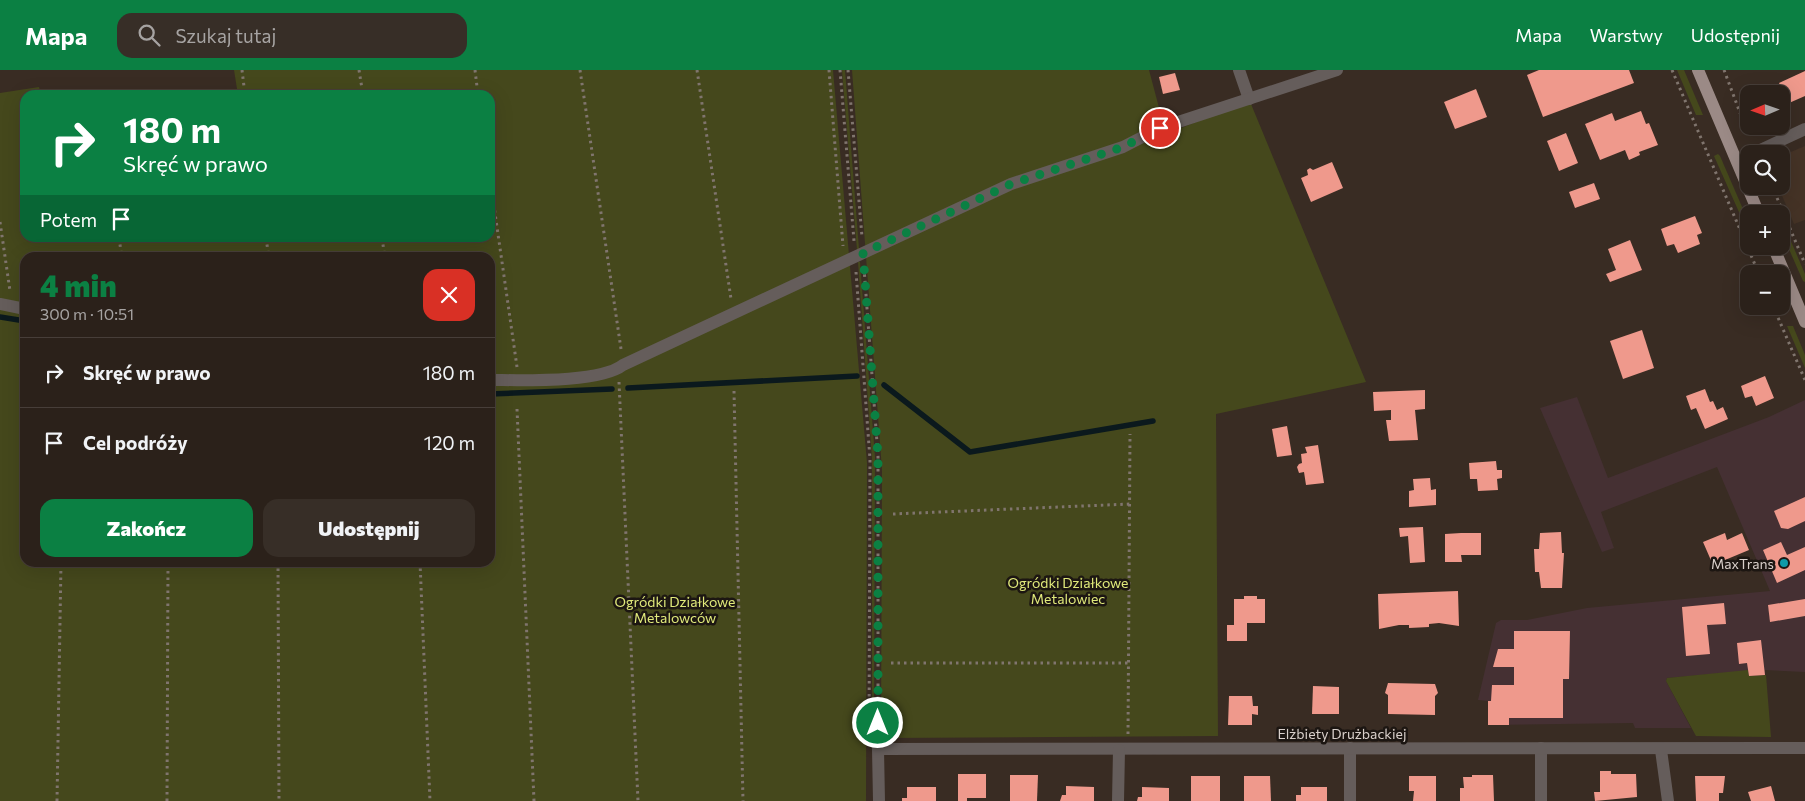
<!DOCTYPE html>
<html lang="pl">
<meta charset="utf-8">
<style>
:root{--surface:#2b211a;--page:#372e27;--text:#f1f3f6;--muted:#a6a3a2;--line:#473e39;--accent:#0b8043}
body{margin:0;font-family:Commissioner,sans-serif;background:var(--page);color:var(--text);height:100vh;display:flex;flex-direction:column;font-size:19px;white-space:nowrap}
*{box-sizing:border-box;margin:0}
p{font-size:16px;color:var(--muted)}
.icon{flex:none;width:28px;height:28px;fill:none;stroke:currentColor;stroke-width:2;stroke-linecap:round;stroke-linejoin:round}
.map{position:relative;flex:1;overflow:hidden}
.details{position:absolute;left:20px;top:182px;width:475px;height:315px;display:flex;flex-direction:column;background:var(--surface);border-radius:15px;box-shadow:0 5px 20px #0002,0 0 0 1px var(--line)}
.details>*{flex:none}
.banner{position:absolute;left:20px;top:20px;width:475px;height:152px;border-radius:15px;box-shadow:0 5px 20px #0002,0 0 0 1px var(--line);background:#0b8043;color:#fff;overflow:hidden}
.needle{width:32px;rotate:268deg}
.controls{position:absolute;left:1740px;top:15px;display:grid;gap:10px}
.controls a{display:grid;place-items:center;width:50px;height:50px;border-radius:10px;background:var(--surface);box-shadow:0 5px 20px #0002,0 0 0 1px var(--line);font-size:25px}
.pin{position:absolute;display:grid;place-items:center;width:42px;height:42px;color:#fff;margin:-21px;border:2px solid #fff;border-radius:50%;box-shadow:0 1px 5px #0007}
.me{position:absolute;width:55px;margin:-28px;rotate:0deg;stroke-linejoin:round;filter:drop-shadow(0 0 4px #0008)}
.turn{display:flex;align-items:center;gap:18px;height:105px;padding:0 20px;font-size:22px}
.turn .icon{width:65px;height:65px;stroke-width:2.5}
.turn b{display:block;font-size:35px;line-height:42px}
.then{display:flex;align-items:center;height:48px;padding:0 20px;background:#0003;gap:10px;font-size:19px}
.round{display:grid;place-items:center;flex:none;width:52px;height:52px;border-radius:15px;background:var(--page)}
.overview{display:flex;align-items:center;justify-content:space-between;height:85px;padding:0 20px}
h1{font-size:30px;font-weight:800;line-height:38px;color:var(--accent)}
.action{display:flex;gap:10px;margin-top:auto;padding:10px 20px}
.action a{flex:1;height:58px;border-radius:15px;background:var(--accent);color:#fff;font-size:20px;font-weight:800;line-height:58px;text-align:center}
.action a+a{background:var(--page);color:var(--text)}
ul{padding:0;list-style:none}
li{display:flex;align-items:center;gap:15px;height:70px;padding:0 20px;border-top:1px solid var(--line)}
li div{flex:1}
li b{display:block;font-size:19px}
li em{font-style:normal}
header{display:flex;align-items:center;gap:30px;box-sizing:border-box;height:70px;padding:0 25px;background:var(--accent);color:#fff}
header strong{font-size:24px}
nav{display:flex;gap:28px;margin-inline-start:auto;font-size:18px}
.search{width:350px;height:45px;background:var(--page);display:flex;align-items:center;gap:12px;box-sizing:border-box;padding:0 18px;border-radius:15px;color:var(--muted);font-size:19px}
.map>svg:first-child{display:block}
</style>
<header>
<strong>Mapa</strong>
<div class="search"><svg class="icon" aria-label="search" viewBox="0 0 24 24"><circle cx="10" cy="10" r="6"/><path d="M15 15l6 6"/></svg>Szukaj tutaj</div>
<nav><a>Mapa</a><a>Warstwy</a><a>Udostępnij</a></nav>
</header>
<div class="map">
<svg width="1805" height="731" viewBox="0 0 1805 731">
<rect width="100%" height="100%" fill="#392c23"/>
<path fill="#453033" d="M 1577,327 L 1608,408 L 1769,347 L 1805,330 L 1805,602 L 1765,600 L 1765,605 L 1749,606 L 1748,601 L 1667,608 L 1666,611 L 1691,658 L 1635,658 L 1633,653 L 1488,655 L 1488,631 L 1478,630 L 1496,553 L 1501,550 L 1527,550 L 1587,538 L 1770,521 L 1717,397 L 1601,442 L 1614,478 L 1602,482 L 1540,338 Z"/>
<path fill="#453326" d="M 1805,76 L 1805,150 L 1794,154 L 1778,116 L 1781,116 L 1781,93 L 1786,84 Z"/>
<g fill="#45481c" fill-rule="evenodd">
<path d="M 234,0 L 833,0 L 867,393 L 866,731 L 0,731 L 0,23 L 39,17 L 41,25 L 25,25 L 25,168 L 490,168 L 490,25 L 238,25 ZM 25,188 L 490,188 L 490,492 L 25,492 Z"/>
<path d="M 842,0 L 845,0 L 859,179 L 857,180 Z"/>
<path d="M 852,0 L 1149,0 L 1166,64 L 1229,39 L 1251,34 L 1366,312 L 1216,344 L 1218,666 L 884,668 L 881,664 L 882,400 Z"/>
<path d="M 1677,0 L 1684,0 L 1703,45 L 1696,45 Z"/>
<path d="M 1718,84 L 1720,86 L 1749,153 L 1747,160 L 1714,86 Z"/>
<path d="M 1781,148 L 1805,204 L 1805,212 L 1803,211 L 1781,161 Z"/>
<path d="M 858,192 L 860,192 L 875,387 L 874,668 L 872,669 L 872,389 Z"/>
<path d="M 1787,256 L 1793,256 L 1805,285 L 1805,298 Z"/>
<path d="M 1748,600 L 1749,606 L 1766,605 L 1771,667 L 1696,666 L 1666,611 L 1667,608 Z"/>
</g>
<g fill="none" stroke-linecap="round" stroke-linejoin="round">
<g stroke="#0b191d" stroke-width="5.5">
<path d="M 0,247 L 25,251"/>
<path d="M 884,315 L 970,382 L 1153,351"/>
<path d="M 628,318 L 857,306"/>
<path d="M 490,324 L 612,319"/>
</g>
</g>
<g fill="#ef998c">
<path d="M 1539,0 L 1629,0 L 1634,13 L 1543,47 L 1527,5 Z"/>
<path d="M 1805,1 L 1805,26 L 1789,33 L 1779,13 Z"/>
<path d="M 1175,3 L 1180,20 L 1163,24 L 1159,7 Z"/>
<path d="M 1476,19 L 1487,47 L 1455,59 L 1444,32 Z"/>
<path d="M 1641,41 L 1646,54 L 1649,53 L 1658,75 L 1639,82 L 1640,85 L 1629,90 L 1625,80 L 1600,90 L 1585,54 L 1612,43 L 1615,51 Z"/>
<path d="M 1566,63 L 1578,93 L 1559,101 L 1547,71 Z"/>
<path d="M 1332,92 L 1343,118 L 1311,132 L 1301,108 L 1308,105 L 1307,100 L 1310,98 L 1313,100 Z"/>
<path d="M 1594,113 L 1600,129 L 1575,138 L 1569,122 Z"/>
<path d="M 1695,146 L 1702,163 L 1697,165 L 1700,174 L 1678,183 L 1674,174 L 1667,176 L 1661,159 Z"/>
<path d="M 1630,170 L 1642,200 L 1610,212 L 1606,204 L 1616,200 L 1608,179 Z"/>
<path d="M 1642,260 L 1654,298 L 1623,309 L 1610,271 Z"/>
<path d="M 1765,306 L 1774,328 L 1756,336 L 1752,326 L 1745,328 L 1741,316 Z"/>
<path d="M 1705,319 L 1710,332 L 1713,331 L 1717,340 L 1723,337 L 1728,349 L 1705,359 L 1696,338 L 1691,340 L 1686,326 Z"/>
<path d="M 1425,320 L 1425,339 L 1415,340 L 1418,370 L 1389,371 L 1386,350 L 1391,350 L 1391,340 L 1374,341 L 1373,322 Z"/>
<path d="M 1287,356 L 1292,385 L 1277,387 L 1272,359 Z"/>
<path d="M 1318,375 L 1324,413 L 1306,415 L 1304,402 L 1299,403 L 1297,397 L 1299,394 L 1302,393 L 1301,384 L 1307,383 L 1305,377 Z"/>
<path d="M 1496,391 L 1497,400 L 1502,400 L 1502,408 L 1497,409 L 1498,420 L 1478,421 L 1477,409 L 1470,409 L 1469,393 Z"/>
<path d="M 1430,408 L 1431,420 L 1436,419 L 1436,435 L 1409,437 L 1409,421 L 1414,420 L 1413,409 Z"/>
<path d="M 1805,427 L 1805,451 L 1788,459 L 1781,458 L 1774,441 Z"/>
<path d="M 1423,457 L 1425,492 L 1410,493 L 1408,466 L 1400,467 L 1399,458 Z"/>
<path d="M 1561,462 L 1562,483 L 1564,483 L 1562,518 L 1541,518 L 1539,502 L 1535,502 L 1534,479 L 1539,479 L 1540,463 Z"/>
<path d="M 1461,463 L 1481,463 L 1481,485 L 1461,485 L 1462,492 L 1445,492 L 1445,464 Z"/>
<path d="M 1725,463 L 1727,470 L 1742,463 L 1749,480 L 1713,495 L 1703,472 Z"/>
<path d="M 1781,472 L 1787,485 L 1805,477 L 1805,500 L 1777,513 L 1763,480 Z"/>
<path d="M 1458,521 L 1459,556 L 1439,553 L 1429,554 L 1429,557 L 1409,558 L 1409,555 L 1399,555 L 1379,559 L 1378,524 Z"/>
<path d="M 1244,526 L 1257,526 L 1257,529 L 1265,529 L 1265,553 L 1247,553 L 1247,571 L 1227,571 L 1227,555 L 1234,555 L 1234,529 L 1244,529 Z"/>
<path d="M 1805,529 L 1805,546 L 1770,552 L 1768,535 Z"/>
<path d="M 1724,533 L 1726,554 L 1707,555 L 1710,584 L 1686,586 L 1682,537 Z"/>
<path d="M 1514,561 L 1570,561 L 1569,609 L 1563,609 L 1563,648 L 1509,648 L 1509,655 L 1488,655 L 1488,631 L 1491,631 L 1492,615 L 1514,615 L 1514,597 L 1493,597 L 1498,579 L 1514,579 Z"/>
<path d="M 1761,570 L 1765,605 L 1749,606 L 1747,593 L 1739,594 L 1737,573 Z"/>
<path d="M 1388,613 L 1435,614 L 1438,623 L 1435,626 L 1435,645 L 1388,644 L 1388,625 L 1385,623 Z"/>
<path d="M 1313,616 L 1339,617 L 1339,644 L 1312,644 Z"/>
<path d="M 1229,626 L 1252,626 L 1253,636 L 1258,636 L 1258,645 L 1252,644 L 1252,655 L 1228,655 Z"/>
<path d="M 1600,701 L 1611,701 L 1611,704 L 1636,704 L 1637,727 L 1595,731 L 1594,722 L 1600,722 Z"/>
<path d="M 958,704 L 986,704 L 986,728 L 967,728 L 967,731 L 958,731 Z"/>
<path d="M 1010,705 L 1038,705 L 1037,731 L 1010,731 Z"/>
<path d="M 1472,705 L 1493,705 L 1494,731 L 1460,731 L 1460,718 L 1464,718 L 1463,707 L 1472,707 Z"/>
<rect x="1191" y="706" width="29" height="25"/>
<path d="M 1244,706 L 1270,706 L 1271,731 L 1244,731 Z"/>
<path d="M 1409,706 L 1436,706 L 1436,731 L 1413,731 L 1414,721 L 1409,721 Z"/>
<path d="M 1695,706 L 1725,706 L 1723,723 L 1719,723 L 1719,731 L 1696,731 Z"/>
<path d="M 1066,716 L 1094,717 L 1094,731 L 1060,731 L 1062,725 L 1066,725 Z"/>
<path d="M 1771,716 L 1775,731 L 1751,731 L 1748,722 Z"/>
<path d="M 907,717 L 936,717 L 936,731 L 902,731 L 902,728 L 907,728 Z"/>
<path d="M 1142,717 L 1169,718 L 1169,731 L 1137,731 L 1138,727 L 1142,727 Z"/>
<path d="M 1301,717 L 1327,717 L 1327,731 L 1296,731 L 1296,725 L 1301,725 Z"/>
</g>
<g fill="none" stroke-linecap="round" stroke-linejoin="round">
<g stroke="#80756e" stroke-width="3" stroke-dasharray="2.5 4" stroke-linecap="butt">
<path d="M 242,0 L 245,25"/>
<path d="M 359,0 L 363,25"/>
<path d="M 475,0 L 478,25"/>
<path d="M 580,0 L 621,279"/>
<path d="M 697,0 L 731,229"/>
<path d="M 829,0 L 843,176"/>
<path d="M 840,0 L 854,171"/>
<path d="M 848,0 L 862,167"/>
<path d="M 1672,0 L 1759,204"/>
<path d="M 1724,0 L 1742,48 L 1749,55"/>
<path d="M 1750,56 L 1758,66"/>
<path d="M 490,108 L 517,297"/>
<path d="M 1772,116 L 1805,194"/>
<path d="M 0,152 L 10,221"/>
<path d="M 119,168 L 122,188"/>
<path d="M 266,168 L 269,188"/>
<path d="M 382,168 L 385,188"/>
<path d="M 864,198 L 878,386 L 878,666"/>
<path d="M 856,202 L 870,389 L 869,668"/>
<path d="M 1773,236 L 1805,310"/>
<path d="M 619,312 L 638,731"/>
<path d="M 734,321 L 743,731"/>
<path d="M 517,339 L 534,731"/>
<path d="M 893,444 L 1130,434"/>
<path d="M 278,492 L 279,731"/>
<path d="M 420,492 L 430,731"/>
<path d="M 891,593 L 1129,593"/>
<path d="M 1128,664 L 1130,364"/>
<path d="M 57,731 L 61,492"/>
<path d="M 167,731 L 168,492"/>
</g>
<g stroke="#655d5b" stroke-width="12">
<path d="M 1239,0 L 1249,29"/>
<path d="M 1752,84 L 1805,59"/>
<path d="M 0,234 L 25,239"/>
<path d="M 490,310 C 522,310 600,313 623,295 L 1011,114 L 1123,77 L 1160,58 L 1337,0"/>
<path d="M 1350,678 L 1350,731"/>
<path d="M 1541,678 L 1541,731"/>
<path d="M 1661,680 L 1668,731"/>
<path d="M 879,731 L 878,679 L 1805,678"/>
<path d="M 1118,731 L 1119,680"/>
</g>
<g stroke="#9b8a86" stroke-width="12">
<path d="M 1698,0 L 1759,144"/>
<path d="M 1773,176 L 1805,252"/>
</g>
</g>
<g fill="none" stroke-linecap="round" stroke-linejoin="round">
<path stroke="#0b8043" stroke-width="9" stroke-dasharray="0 16.2" d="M 878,653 L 878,386 L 863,183 L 1011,114 L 1123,77 L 1160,58"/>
</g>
<circle fill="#0f9aa8" stroke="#1c1612" stroke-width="2" cx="1784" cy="493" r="5"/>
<g text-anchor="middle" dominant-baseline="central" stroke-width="5" stroke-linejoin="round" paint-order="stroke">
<g font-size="14" fill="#d9d0cb" stroke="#1c1612" text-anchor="end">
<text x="1774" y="493">MaxTrans</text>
</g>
<g font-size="14" fill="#e1ea7b" stroke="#1c1612">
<text x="1068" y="512">Ogródki Działkowe<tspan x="1068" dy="16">Metalowiec</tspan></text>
<text x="675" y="531">Ogródki Działkowe<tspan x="675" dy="16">Metalowców</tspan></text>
</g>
<g font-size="14" fill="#d9d0cb" stroke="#1c1612">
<text x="1342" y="663">Elżbiety Drużbackiej</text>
</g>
</g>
</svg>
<div class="controls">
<a><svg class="needle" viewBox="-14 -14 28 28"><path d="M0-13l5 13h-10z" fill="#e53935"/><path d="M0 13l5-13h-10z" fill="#a6a3a2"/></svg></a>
<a><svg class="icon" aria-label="search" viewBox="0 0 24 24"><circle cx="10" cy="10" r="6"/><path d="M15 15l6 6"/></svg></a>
<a>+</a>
<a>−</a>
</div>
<div class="pin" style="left:1160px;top:58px;background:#d93025"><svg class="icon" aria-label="arrive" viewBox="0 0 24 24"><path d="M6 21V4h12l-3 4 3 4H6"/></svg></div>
<svg class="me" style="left:878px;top:653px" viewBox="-20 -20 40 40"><circle r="17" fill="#0b8043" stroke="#fff" stroke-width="3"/><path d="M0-11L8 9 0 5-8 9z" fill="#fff"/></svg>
<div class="banner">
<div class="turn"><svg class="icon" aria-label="right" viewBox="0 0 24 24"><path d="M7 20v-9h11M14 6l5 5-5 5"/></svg><div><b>180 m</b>Skręć w prawo</div></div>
<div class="then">Potem<svg class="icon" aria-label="arrive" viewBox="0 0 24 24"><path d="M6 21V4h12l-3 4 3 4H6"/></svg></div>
</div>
<section class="details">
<div class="overview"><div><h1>4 min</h1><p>300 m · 10:51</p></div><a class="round" style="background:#d93025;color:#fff"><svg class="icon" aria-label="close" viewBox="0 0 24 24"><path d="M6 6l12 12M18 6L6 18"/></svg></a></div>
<ul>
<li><svg class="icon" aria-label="right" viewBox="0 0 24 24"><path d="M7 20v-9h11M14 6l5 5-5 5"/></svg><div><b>Skręć w prawo</b></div><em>180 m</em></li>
<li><svg class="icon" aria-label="arrive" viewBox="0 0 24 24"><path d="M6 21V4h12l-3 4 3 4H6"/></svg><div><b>Cel podróży</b></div><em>120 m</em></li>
</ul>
<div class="action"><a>Zakończ</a><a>Udostępnij</a></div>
</section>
</div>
